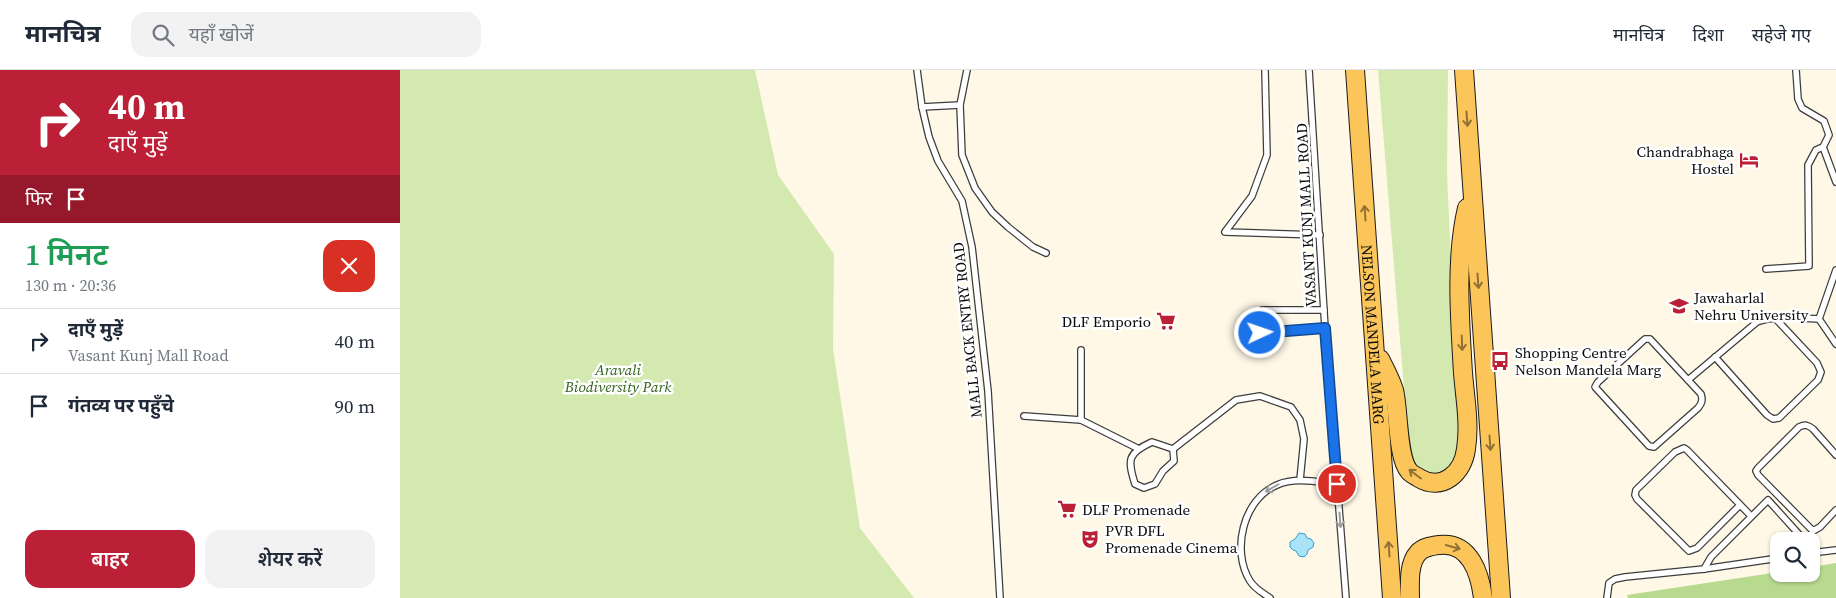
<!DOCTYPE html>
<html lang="hi">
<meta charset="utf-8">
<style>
:root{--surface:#fff;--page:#f2f2f3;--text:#1f2937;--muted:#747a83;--line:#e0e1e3;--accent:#bb2036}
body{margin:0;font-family:"Source Serif 4","Noto Sans Devanagari",serif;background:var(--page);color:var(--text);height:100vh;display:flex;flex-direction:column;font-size:19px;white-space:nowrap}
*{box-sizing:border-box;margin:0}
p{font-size:16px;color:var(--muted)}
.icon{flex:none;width:28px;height:28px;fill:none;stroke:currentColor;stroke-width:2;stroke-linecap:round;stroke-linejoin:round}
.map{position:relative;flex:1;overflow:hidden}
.sheet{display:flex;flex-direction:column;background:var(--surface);width:400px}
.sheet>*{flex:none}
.top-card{background:#bb2036;color:#fff;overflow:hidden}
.buttons{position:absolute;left:1370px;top:462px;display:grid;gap:10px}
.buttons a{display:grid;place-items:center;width:50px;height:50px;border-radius:10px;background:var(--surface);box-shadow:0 1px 4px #0004;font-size:25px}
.pin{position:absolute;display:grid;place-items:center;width:42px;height:42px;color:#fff;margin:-21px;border:2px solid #fff;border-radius:50%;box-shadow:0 1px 5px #0007}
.me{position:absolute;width:55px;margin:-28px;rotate:87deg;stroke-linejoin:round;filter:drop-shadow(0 0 4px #0008)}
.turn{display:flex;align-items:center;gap:18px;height:105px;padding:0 25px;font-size:22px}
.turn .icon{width:65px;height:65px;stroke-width:2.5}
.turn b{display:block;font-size:35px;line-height:42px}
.then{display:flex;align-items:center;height:48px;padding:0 25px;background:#0003;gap:10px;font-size:19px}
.round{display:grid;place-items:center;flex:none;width:52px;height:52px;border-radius:15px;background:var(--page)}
.overview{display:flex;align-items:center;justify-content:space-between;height:85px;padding:0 25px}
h1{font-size:30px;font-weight:600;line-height:38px;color:#1e9e55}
.primary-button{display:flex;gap:10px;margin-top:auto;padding:10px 25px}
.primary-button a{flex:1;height:58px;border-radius:15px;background:var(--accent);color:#fff;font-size:20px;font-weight:600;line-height:58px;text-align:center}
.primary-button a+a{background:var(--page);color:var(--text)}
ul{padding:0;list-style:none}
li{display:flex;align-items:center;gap:15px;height:65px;padding:0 25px;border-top:1px solid var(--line)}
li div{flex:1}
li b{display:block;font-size:19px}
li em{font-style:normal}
header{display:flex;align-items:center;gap:30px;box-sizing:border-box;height:70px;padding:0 25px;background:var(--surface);border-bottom:1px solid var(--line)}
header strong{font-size:24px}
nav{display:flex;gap:28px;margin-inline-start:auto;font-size:18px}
.search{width:350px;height:45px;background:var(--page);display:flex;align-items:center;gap:12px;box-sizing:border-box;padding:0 18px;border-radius:15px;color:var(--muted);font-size:19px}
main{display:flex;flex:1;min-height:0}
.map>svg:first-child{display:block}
</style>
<header>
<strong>मानचित्र</strong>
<div class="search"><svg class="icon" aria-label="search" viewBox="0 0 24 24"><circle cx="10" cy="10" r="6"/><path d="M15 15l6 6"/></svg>यहाँ खोजें</div>
<nav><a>मानचित्र</a><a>दिशा</a><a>सहेजे गए</a></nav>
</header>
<main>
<section class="sheet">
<div class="top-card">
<div class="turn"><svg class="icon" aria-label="right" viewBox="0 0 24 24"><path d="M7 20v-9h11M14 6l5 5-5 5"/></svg><div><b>40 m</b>दाएँ मुड़ें</div></div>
<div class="then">फिर<svg class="icon" aria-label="arrive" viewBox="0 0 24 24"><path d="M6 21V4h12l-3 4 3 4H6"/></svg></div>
</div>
<div class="overview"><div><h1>1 मिनट</h1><p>130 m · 20:36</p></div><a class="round" style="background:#d93025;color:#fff"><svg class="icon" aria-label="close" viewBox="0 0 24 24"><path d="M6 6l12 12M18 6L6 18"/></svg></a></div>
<ul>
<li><svg class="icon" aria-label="right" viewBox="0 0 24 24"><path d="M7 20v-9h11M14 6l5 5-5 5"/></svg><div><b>दाएँ मुड़ें</b><p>Vasant Kunj Mall Road</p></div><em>40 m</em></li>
<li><svg class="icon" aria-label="arrive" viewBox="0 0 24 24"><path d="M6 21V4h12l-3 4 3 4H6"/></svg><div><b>गंतव्य पर पहुँचे</b></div><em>90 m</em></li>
</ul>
<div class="primary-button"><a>बाहर</a><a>शेयर करें</a></div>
</section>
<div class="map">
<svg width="1436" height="528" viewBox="0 0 1436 528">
<rect width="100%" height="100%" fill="#fff8e6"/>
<g fill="#d3e9b0">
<path d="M 0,0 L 355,0 L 378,105 L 434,184 L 433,279 L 460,458 L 514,528 L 0,528 Z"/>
<path d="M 978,0 L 1048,0 L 1047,104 L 1059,370 C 1057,379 1057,390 1050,397 C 1035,415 1013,398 1009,380 Z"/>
</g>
<path fill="#b8da8f" d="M 1436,493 L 1436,528 L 1228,528 L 1227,525 L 1379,502 L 1379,504 L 1411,504 L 1411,497 Z"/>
<path fill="#aae2f7" stroke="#309fd0" d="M 899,463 L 905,464 L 907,468 L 911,469 L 914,473 L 913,477 L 908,480 L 907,484 L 904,487 L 899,486 L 896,481 L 893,480 L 890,477 L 890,472 L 895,469 Z"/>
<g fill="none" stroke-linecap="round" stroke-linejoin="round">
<g stroke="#3d3d3d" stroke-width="8">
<g id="lane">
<path d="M 517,0 L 522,37 L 529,67 L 538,91 L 562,131 L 572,177 L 588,321 L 600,528"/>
<path d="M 567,0 L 560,35 L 562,85 L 575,118 L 592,142 L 608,157 L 633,177 L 646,183"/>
<path d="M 865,0 L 867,85 L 852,126 L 825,162 L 920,165"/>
<path d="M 909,0 L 925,258 L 946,528"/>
<path d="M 522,37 L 560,35"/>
<path d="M 1423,77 L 1436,112"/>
<path d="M 1366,199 L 1409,196 L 1408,95 L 1416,80 L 1423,77 L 1429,65 L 1424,51 L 1402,38 L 1398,29 L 1396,0"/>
<path d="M 924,240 L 862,240 L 855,245 C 853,256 854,262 866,263 L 925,258"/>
<path d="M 1419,249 L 1436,200"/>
<path d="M 1245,269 L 1250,269 L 1301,324 C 1303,330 1302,333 1298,338 L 1254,377 L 1249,376 L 1195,317 L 1198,312 Z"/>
<path d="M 1315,287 L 1367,345 L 1373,349 L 1379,348 L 1418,310 L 1421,302 L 1417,293 L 1375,248"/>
<path d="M 1288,310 L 1357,252 C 1376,245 1399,248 1419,249 L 1436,274"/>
<path d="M 624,346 L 681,350 L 737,378"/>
<path d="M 681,350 L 681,280"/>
<path d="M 752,372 L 773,379 L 774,391 L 763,401 L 755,414 L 744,418 L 735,414 C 727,389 728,383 752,372 Z"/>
<path d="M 773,379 L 836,330 L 860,326 L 891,337 L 900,350 L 904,369 L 900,410"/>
<path d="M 1436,385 L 1413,359 C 1408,355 1405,354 1399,357 L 1358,398 L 1356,401 L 1358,405 L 1413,461 L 1420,457 L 1436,440"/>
<path d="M 1340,435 L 1297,478 L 1289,481 L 1237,429 L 1235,425 L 1236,420 L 1275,382 L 1284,378 L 1287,380 L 1351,446"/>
<path d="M 1411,483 L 1436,480"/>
<path d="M 1304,499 L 1311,487 L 1368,430 L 1405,471"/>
<path d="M 870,528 C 863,523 855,519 850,511 C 831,481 843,429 877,415 C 895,407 917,412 937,414"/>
<path d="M 1207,528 L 1209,513 L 1215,509 L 1225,507 L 1304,499 L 1379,488"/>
</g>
</g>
<g stroke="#1b1b1b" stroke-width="20">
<g id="primary">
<path id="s1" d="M 955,0 L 992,528"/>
<path d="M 1064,0 L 1101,528"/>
<path d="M 980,289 C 985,299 991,310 994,320 C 999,340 997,387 1009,401 C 1011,404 1016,406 1019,408 C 1042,422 1063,403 1066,379 C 1070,354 1065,328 1063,303 C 1060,251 1055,188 1067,138"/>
<path d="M 1010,528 C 1010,514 1008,494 1018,483 C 1023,477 1032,476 1039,475 C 1070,471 1080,504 1083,528"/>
</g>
</g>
<use href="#lane" stroke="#fff" stroke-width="5.5"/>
<use href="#primary" stroke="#fcc559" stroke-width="18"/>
</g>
<defs><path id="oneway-shaft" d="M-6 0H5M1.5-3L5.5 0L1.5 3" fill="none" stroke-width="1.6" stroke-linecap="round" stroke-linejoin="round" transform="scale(1.25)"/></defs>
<g stroke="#8f7135">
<use href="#oneway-shaft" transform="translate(1067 49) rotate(86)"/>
<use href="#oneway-shaft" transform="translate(965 143) rotate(-94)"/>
<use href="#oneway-shaft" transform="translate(1078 211) rotate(86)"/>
<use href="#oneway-shaft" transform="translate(1062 273) rotate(88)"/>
<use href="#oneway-shaft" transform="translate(1090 373) rotate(86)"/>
<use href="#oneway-shaft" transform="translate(1015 404) rotate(-143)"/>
<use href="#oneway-shaft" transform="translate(1053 477) rotate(16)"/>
<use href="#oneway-shaft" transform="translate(989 479) rotate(-94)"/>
</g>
<g stroke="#9d9d9d">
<use href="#oneway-shaft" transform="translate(872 418) rotate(150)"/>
<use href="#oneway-shaft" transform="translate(940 450) rotate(86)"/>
</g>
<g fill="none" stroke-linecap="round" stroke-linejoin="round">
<g stroke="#114b97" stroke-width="12">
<path id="route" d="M 860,263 L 925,258 L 937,414"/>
</g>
<use href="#route" stroke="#1a73e8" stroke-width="9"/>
</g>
<defs>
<g id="hotel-bare" transform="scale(1.5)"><path d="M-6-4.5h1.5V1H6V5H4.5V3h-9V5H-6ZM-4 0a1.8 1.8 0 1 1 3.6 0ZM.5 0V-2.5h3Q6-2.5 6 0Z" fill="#bb2036" stroke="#fff" stroke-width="2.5" paint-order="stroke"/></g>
<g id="university-bare" transform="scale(1.5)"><path d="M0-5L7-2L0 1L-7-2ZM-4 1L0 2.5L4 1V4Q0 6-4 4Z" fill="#bb2036" stroke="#fff" stroke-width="2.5" paint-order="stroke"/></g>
<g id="supermarket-bare" transform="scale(1.5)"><path d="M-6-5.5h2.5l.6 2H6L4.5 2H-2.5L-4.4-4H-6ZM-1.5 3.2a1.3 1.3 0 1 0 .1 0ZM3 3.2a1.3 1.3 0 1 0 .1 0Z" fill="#bb2036" stroke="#fff" stroke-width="2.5" paint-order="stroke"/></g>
<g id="bus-bare" transform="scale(1.5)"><path d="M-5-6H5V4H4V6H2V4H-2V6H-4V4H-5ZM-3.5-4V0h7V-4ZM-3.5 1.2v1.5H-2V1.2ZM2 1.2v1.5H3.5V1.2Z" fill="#bb2036" stroke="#fff" stroke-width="2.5" paint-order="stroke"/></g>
<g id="theatre-bare" transform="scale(1.5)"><path d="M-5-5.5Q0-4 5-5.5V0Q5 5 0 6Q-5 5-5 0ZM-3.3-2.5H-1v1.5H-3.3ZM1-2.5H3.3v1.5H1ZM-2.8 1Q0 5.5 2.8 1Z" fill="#bb2036" stroke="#fff" stroke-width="2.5" paint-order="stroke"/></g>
</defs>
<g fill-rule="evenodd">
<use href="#hotel-bare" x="1349" y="90"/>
<use href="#university-bare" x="1279" y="236"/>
<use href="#supermarket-bare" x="766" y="251"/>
<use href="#bus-bare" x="1100" y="291"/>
<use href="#supermarket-bare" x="667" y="439"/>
<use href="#theatre-bare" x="690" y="469"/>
</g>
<g text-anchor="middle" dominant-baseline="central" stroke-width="5" stroke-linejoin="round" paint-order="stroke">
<g font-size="15" fill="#0a0a0a" stroke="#fff" text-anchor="start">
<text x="1334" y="81" text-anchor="end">Chandrabhaga<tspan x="1334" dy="17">Hostel</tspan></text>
<text x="1294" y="227">Jawaharlal<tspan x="1294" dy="17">Nehru University</tspan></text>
<text x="751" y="251" text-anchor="end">DLF Emporio</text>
<text x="1115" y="282">Shopping Centre<tspan x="1115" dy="17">Nelson Mandela Marg</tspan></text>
<text x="682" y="439">DLF Promenade</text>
<text x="705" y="460">PVR DFL<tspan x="705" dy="17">Promenade Cinema</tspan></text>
</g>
<g font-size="15" fill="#0a0a0a" stroke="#fff">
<text transform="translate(906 145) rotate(-93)">VASANT KUNJ MALL ROAD</text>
<text transform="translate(567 260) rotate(-96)">MALL BACK ENTRY ROAD</text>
<text stroke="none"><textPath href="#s1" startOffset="265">NELSON MANDELA MARG</textPath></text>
</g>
<g font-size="15" font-style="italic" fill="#30611a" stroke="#fff">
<text x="218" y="299">Aravali<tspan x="218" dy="17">Biodiversity Park</tspan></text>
</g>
</g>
</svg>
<div class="buttons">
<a><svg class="icon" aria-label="search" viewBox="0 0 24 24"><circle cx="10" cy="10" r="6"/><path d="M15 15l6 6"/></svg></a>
</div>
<div class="pin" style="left:937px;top:414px;background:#d93025"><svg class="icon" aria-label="arrive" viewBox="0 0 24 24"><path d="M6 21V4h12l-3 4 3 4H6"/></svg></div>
<svg class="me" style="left:860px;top:263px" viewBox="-20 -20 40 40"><circle r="17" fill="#1a73e8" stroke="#fff" stroke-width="3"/><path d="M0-11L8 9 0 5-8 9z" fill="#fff"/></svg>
</div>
</main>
